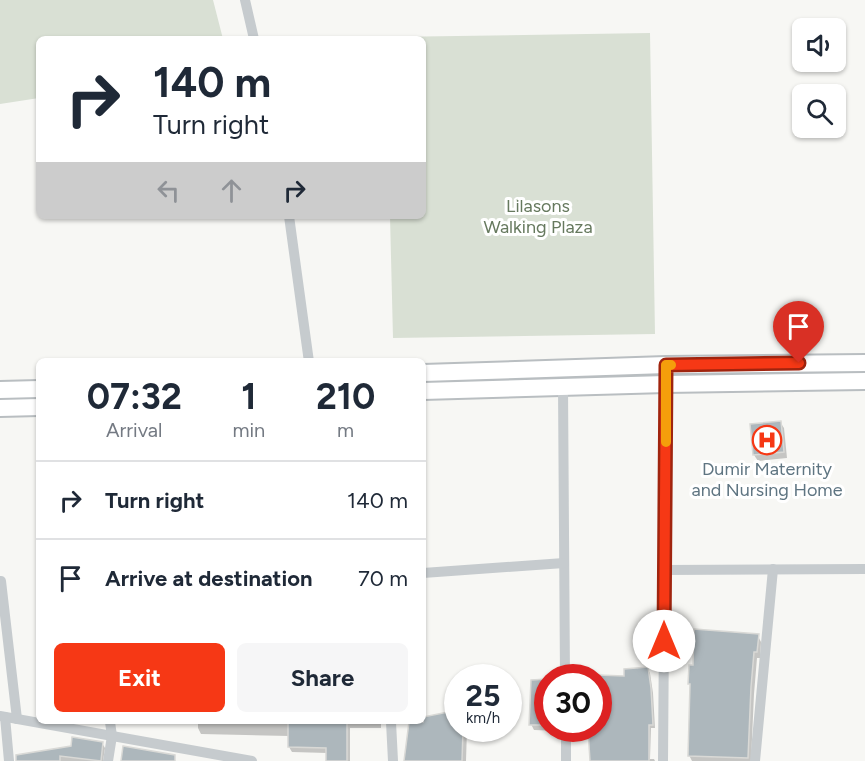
<!DOCTYPE html>
<style>
:root{--surface:#fff;--page:#f6f6f7;--text:#1f2937;--muted:#747a83;--line:#e0e1e3;--accent:#f63815}
body{margin:0;font-family:Figtree,sans-serif;background:var(--page);color:var(--text);height:100vh;display:flex;flex-direction:column;font-size:22px;white-space:nowrap}
*{box-sizing:border-box;margin:0}
p{font-size:20px;color:var(--muted)}
.icon{flex:none;width:33px;height:33px;fill:none;stroke:currentColor;stroke-width:2;stroke-linecap:round;stroke-linejoin:round}
.map{position:relative;flex:1;overflow:hidden}
.side{position:absolute;left:36px;top:358px;width:390px;height:366px;display:flex;flex-direction:column;background:var(--surface);border-radius:9px;box-shadow:0 2px 4px #0004}
.side>*{flex:none}
.hud{position:absolute;left:36px;top:36px;width:390px;height:183px;border-radius:9px;box-shadow:0 2px 4px #0004;background:#fff;color:var(--text);overflow:hidden}
.buttons{position:absolute;left:792px;top:18px;display:grid;gap:12px}
.buttons a{display:grid;place-items:center;width:54px;height:54px;border-radius:9px;background:var(--surface);box-shadow:0 2px 4px #0004;font-size:30px}
.speed{position:absolute;left:444px;top:664px;display:flex;gap:12px;font-size:30px;font-weight:700;text-align:center}
.speed>*{display:grid;place-content:center;width:78px;height:78px;border-radius:50%;background:var(--surface);box-shadow:0 2px 4px #0004;line-height:1}
.speed small{font-size:15px;font-weight:400}
.speed .limit{border:9px solid #d22;background:#fff;color:#111}
.pin{position:absolute;display:grid;place-items:center;width:51px;height:51px;color:#fff;margin:-62px -26px;border-radius:50% 50% 50% 0;rotate:-45deg;box-shadow:0 0 6px #0007}
.pin .icon{rotate:45deg}
.me{position:absolute;width:66px;margin:-33px;rotate:0deg;stroke-linejoin:round;filter:drop-shadow(0 0 4px #0008)}
.turn{display:flex;align-items:center;gap:21px;height:126px;padding:0 18px;font-size:27px}
.turn .icon{width:78px;height:78px;stroke-width:2.5}
.turn b{display:block;font-size:42px;line-height:51px}
.lanes{display:flex;align-items:center;height:57px;padding:0 18px;background:#0003;justify-content:center;gap:30px;direction:ltr}
.lanes .off{opacity:.35}
.eta{display:flex;justify-content:space-evenly;align-items:center;height:102px;text-align:center}
.eta b{font-size:36px;font-weight:700;line-height:42px}
.primary-button{display:flex;gap:12px;margin-top:auto;padding:12px 18px}
.primary-button a{flex:1;height:69px;border-radius:9px;background:var(--accent);color:#fff;font-size:24px;font-weight:700;line-height:69px;text-align:center}
.primary-button a+a{background:var(--page);color:var(--text)}
ul{padding:0;list-style:none}
li{display:flex;align-items:center;gap:18px;height:78px;padding:0 18px;border-top:2px solid var(--line)}
li div{flex:1}
li b{display:block;font-size:22px}
li em{font-style:normal}
.map>svg:first-child{display:block}
</style>
<div class="map">
<svg width="865" height="761" viewBox="0 0 865 761">
<rect width="100%" height="100%" fill="#f7f7f4"/>
<g fill="#d9e0d4">
<path d="M 0,0 L 213,0 L 223,39 L 39,39 L 39,98 L 0,104 Z"/>
<path d="M 650,33 L 655,334 L 393,338 L 390,216 L 423,216 L 423,39 L 387,39 L 387,37 Z"/>
</g>
<g fill="#0003">
<path d="M 780,422 L 784,428 L 787,458 L 758,461 L 754,455 L 752,425 Z"/>
<path d="M 758,636 L 761,642 L 760,658 L 757,658 L 754,694 L 751,761 L 692,761 L 689,755 L 691,687 L 690,684 L 690,666 Z"/>
<path d="M 647,669 L 650,673 L 653,693 L 655,728 L 651,728 L 650,759 L 654,759 L 655,761 L 591,761 L 590,736 L 588,729 L 598,729 L 598,678 L 588,678 L 588,677 L 625,677 Z"/>
<path d="M 548,681 L 548,729 L 560,729 L 560,731 L 534,730 L 531,724 Z"/>
<path d="M 423,719 L 458,729 L 467,729 L 466,761 L 406,761 L 411,722 L 423,722 Z"/>
<path d="M 163,722 L 381,722 L 381,728 L 350,728 L 350,761 L 327,761 L 327,753 L 292,752 L 289,747 L 289,736 L 201,734 L 198,728 L 198,723 Z"/>
<path d="M 102,743 L 105,748 L 103,761 L 29,761 Z"/>
</g>
<g fill="#adb7bc" stroke="#d9d9d6" stroke-width="1.5">
<path d="M 781,421 L 784,452 L 753,455 L 750,424 Z"/>
<path d="M 694,629 L 759,634 L 757,652 L 754,652 L 751,687 L 748,758 L 688,756 L 690,684 L 688,684 L 689,665 L 693,665 Z"/>
<path d="M 648,667 L 651,688 L 653,725 L 649,725 L 649,761 L 590,761 L 588,729 L 598,729 L 598,675 L 624,676 L 624,669 Z"/>
<path d="M 548,679 L 548,725 L 529,725 L 531,680 Z"/>
<path d="M 458,710 L 458,729 L 463,729 L 462,761 L 404,761 L 409,722 L 423,722 L 423,717 Z"/>
<path d="M 288,722 L 347,722 L 347,761 L 326,761 L 326,748 L 288,747 Z"/>
<path d="M 72,737 L 103,742 L 101,761 L 60,756 L 60,761 L 16,761 L 16,755 L 71,746 Z"/>
<path d="M 123,746 L 175,755 L 175,761 L 121,761 Z"/>
</g>
<g fill="none" stroke-linecap="round" stroke-linejoin="round">
<g stroke="#b9bec1" stroke-width="20">
<g id="primary">
<path d="M 423,373 L 666,365 L 865,363"/>
<path d="M 0,390 L 39,389"/>
<path d="M 423,391 L 666,384 L 865,381"/>
<path d="M 0,408 L 39,407"/>
</g>
</g>
<g stroke="#c6cbce" stroke-width="10">
<path d="M 245,0 L 254,39"/>
<path d="M 289,216 L 309,362"/>
<path d="M 563,387 L 565,678"/>
<path d="M 664,570 L 865,569"/>
<path d="M 423,573 L 564,563"/>
<path d="M 1,581 L 17,719"/>
<path d="M 0,716 L 252,761"/>
<path d="M 5,717 L 9,761"/>
<path d="M 391,722 L 393,761"/>
<path d="M 566,729 L 566,761"/>
<path d="M 108,761 L 112,736 L 110,722"/>
<path d="M 663,761 L 666,365"/>
<path d="M 755,761 L 773,569"/>
</g>
<use href="#primary" stroke="#fff" stroke-width="16"/>
</g>
<g fill="none" stroke-linecap="round" stroke-linejoin="round">
<g stroke="#a0240e" stroke-width="15">
<path id="route" d="M 664,641 L 666,365 L 799,363"/>
</g>
<use href="#route" stroke="#f63815" stroke-width="10"/>
<path stroke="#f59e0b" stroke-width="10" d="M 666,442 L 666,365 L 671,365"/>
</g>
<defs>
<g id="hospital-ring" transform="scale(1.5)"><circle r="9.5" fill="#fff" stroke="#f63815" stroke-width="1.5"/><path d="M-5-5h3v3.5h4V-5h3V5h-3V1.5h-4V5h-3Z" fill="#f63815"/></g>
</defs>
<g fill-rule="evenodd">
<use href="#hospital-ring" x="767" y="440"/>
</g>
<g text-anchor="middle" dominant-baseline="central" stroke-width="6" stroke-linejoin="round" paint-order="stroke">
<g font-size="18" fill="#66795e" stroke="#fff">
<text x="538" y="206">Lilasons<tspan x="538" dy="21">Walking Plaza</tspan></text>
</g>
<g font-size="18" fill="#5f7582" stroke="#fff">
<text x="767" y="469">Dumir Maternity<tspan x="767" dy="21">and Nursing Home</tspan></text>
</g>
</g>
</svg>
<div class="buttons">
<a><svg class="icon" aria-label="sound" viewBox="0 0 24 24"><path d="M4 9h4l5-4v14l-5-4H4zM17 9q2 3 0 6"/></svg></a>
<a><svg class="icon" aria-label="search" viewBox="0 0 24 24"><circle cx="10" cy="10" r="6"/><path d="M15 15l6 6"/></svg></a>
</div>
<div class="speed"><div>25<small>km/h</small></div><div class="limit">30</div></div>
<div class="pin" style="left:799px;top:363px;background:#d93025"><svg class="icon" aria-label="arrive" viewBox="0 0 24 24"><path d="M6 21V4h12l-3 4 3 4H6"/></svg></div>
<svg class="me" style="left:664px;top:641px" viewBox="-20 -20 40 40"><circle r="19" fill="#fff"/><path d="M0-13L10 11 0 6-10 11z" fill="#f63815"/></svg>
<div class="hud">
<div class="turn"><svg class="icon" aria-label="right" viewBox="0 0 24 24"><path d="M7 20v-9h11M14 6l5 5-5 5"/></svg><div><b>140 m</b>Turn right</div></div>
<div class="lanes"><svg class="icon off" aria-label="left" viewBox="0 0 24 24"><path d="M17 20v-9H6M10 6l-5 5 5 5"/></svg><svg class="icon off" aria-label="ahead" viewBox="0 0 24 24"><path d="M12 20V5M6 11l6-6 6 6"/></svg><svg class="icon" aria-label="right" viewBox="0 0 24 24"><path d="M7 20v-9h11M14 6l5 5-5 5"/></svg></div>
</div>
<section class="side">
<div class="eta">
<div><b>07:32</b><p>Arrival</p></div>
<div><b>1</b><p>min</p></div>
<div><b>210</b><p>m</p></div>
</div>
<ul>
<li><svg class="icon" aria-label="right" viewBox="0 0 24 24"><path d="M7 20v-9h11M14 6l5 5-5 5"/></svg><div><b>Turn right</b></div><em>140 m</em></li>
<li><svg class="icon" aria-label="arrive" viewBox="0 0 24 24"><path d="M6 21V4h12l-3 4 3 4H6"/></svg><div><b>Arrive at destination</b></div><em>70 m</em></li>
</ul>
<div class="primary-button"><a>Exit</a><a>Share</a></div>
</section>
</div>
